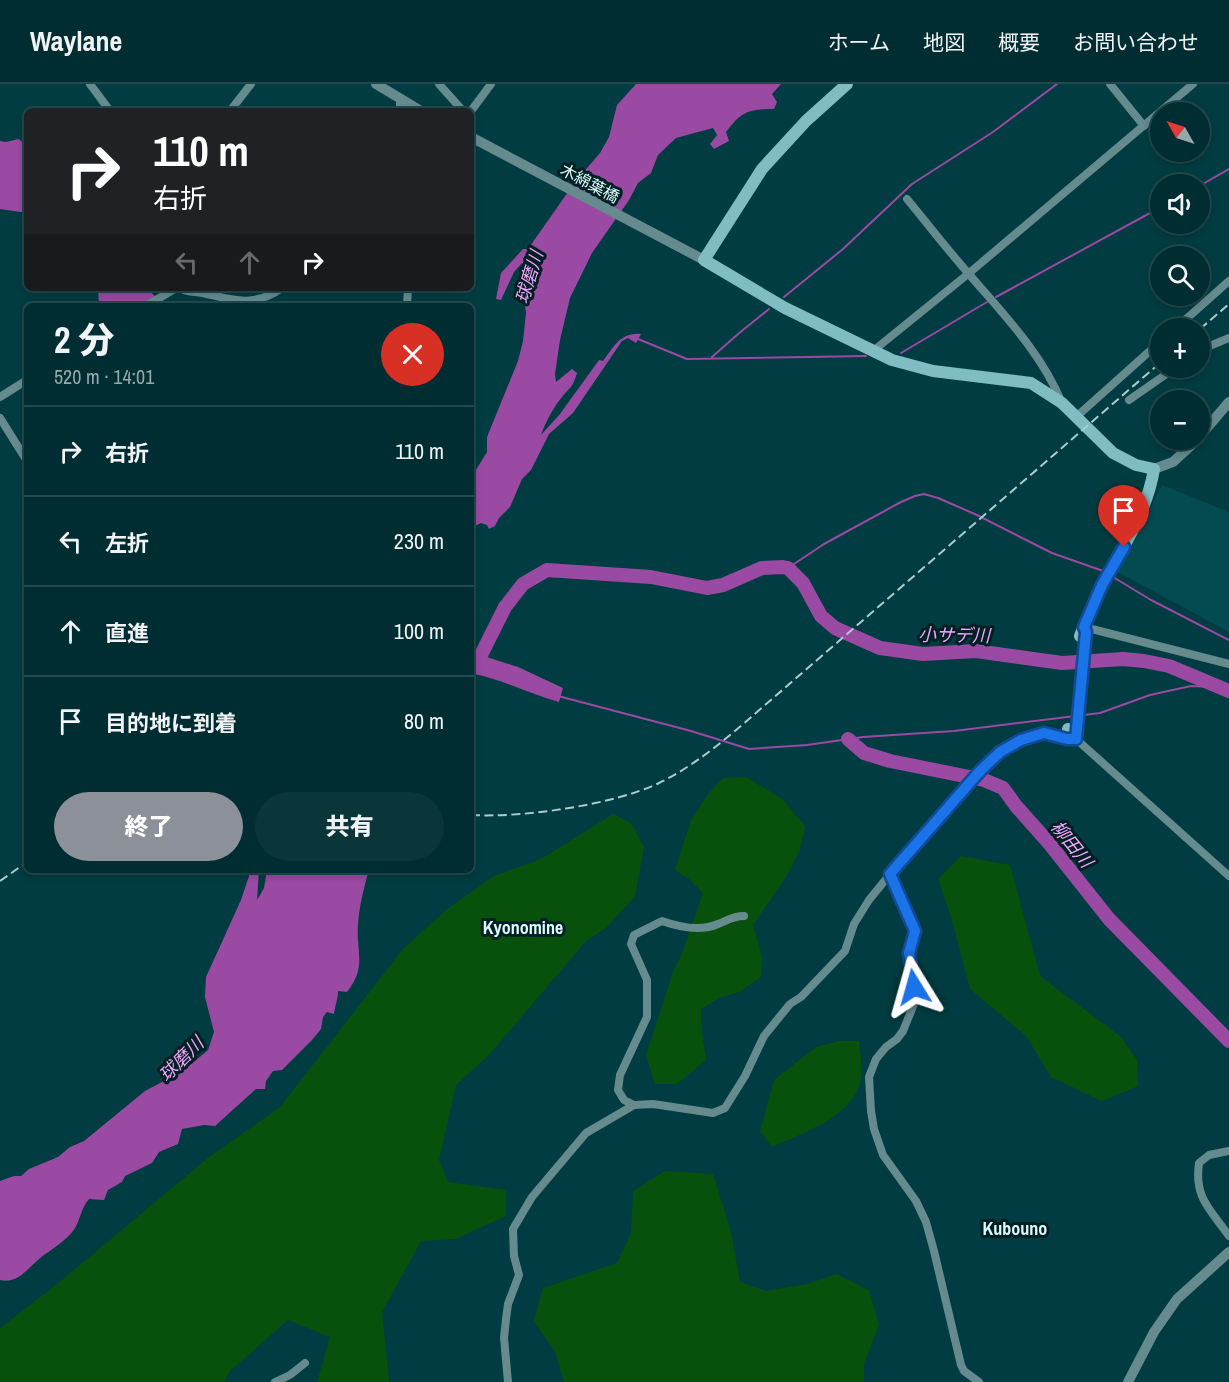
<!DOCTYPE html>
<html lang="ja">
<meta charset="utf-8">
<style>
:root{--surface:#002d31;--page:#0a3539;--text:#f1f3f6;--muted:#95a8ab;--line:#22494d;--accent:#8c9099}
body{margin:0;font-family:"Archivo Narrow","Noto Sans JP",sans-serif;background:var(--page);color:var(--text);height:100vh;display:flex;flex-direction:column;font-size:22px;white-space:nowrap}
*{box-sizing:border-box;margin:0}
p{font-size:20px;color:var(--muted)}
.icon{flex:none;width:33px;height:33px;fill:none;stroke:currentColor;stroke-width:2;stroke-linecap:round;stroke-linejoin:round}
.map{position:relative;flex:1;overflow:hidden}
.sheet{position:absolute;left:24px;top:219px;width:450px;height:570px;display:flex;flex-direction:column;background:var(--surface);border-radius:9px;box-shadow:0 3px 9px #0003,0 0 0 2px var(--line)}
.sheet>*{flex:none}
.top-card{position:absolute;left:24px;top:24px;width:450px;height:183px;border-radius:9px;box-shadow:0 3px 9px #0003,0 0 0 2px var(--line);background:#202124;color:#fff;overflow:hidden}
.needle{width:39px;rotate:309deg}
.controls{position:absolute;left:1150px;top:18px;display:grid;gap:12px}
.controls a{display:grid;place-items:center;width:60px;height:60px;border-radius:50%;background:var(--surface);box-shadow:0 3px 9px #0003,0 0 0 2px var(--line);font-size:30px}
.pin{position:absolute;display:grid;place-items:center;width:51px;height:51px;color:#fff;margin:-62px -26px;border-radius:50% 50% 50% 0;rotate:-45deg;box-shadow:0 0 6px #0007}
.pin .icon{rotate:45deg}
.me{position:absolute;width:66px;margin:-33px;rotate:352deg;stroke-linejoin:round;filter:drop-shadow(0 0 4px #0008)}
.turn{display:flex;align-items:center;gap:21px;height:126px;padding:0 30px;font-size:27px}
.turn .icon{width:78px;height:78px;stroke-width:2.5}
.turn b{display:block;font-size:42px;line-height:51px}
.lanes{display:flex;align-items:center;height:57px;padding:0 30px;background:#0003;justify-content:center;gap:30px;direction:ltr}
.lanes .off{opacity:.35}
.round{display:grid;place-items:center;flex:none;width:63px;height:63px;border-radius:32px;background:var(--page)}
.head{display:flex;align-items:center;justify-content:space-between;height:102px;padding:0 30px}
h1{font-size:36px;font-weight:800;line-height:45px}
.primary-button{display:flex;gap:12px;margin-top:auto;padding:12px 30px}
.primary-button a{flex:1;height:69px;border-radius:36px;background:var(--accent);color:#fff;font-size:24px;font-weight:800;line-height:69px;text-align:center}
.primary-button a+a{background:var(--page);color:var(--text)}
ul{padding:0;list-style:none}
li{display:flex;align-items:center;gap:18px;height:90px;padding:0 30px;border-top:2px solid var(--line)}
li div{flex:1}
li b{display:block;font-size:22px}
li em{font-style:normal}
header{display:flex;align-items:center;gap:36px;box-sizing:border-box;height:84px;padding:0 30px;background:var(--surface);border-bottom:2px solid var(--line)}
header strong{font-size:28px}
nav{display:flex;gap:33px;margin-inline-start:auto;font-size:21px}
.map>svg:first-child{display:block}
</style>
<header>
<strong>Waylane</strong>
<nav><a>ホーム</a><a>地図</a><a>概要</a><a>お問い合わせ</a></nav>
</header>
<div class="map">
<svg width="1229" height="1298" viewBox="0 0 1229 1298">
<rect width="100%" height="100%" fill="#003c41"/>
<path fill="#044b51" d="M 1162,401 L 1229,428 L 1229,548 L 1116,487 Z"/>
<g fill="#08510d">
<path d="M 746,693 L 782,715 L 805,742 L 800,765 L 786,793 L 753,841 L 762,873 L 761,893 L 739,908 L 719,914 L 701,925 L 702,949 L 706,976 L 677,1000 L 655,1000 L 646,971 L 674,885 L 681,872 L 703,809 L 689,795 L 675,786 L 691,736 L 709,709 L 723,694 Z"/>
<path d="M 613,730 L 631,739 L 644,763 L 635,812 L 606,844 L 587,856 L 489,971 L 456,1001 L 439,1076 L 448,1098 L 506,1106 L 506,1132 L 455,1155 L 421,1157 L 382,1228 L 389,1298 L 317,1298 L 330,1253 L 288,1236 L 229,1288 L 224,1298 L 0,1298 L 0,1244 L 56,1201 L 208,1074 L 280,1023 L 403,865 L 446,826 L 494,792 L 541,775 Z"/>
<path d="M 961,772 L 1010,781 L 1040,892 L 1121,953 L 1137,976 L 1138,1002 L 1102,1017 L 1051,993 L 1026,952 L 970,905 L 952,836 L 938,795 Z"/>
<path d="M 839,957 L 859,957 C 860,969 863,983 861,994 C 856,1032 802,1049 772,1063 L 760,1047 L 774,996 L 816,963 Z"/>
<path d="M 665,1087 L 713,1090 L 731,1148 L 740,1198 L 766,1207 L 807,1200 L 836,1190 L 869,1206 L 879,1241 L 864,1280 L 864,1298 L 564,1298 L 555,1268 L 534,1237 L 543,1204 L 617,1179 L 631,1149 L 633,1107 Z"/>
</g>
<g fill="#9a4aa3">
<path d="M 636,0 L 781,0 L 772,10 L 777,18 L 774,25 C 748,25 741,28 726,48 L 729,57 L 714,65 L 710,60 L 717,51 L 713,44 L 676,54 L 658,71 L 651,89 L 638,99 L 629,116 L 592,169 L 570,214 L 560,256 L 555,290 L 556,298 L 572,285 L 577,289 C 572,305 571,302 562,313 C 553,324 546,337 541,351 L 560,330 L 599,276 L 603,277 C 614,263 620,248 641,250 L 636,259 L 628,254 L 622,257 L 573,329 L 549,350 L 531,386 L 522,395 L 510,423 L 499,434 L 495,442 L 489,445 L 487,441 L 481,439 L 471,444 L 471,394 L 487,368 L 487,353 L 518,277 L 523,257 L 526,229 L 523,207 L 520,199 L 525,184 L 522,179 L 514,188 L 501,216 L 496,215 L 501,189 L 523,165 L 528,165 L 575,98 L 600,69 L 609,53 L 617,21 Z"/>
<path d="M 19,55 L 27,63 L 27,129 L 0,125 L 0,57 L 6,58 Z"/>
<path d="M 98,204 L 146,204 L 166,222 L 99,222 Z"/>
<path d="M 471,568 L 518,583 L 563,604 L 559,618 C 530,610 504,596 474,590 L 471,588 Z"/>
<path d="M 251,786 L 259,786 L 257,816 L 264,804 L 267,786 L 369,786 C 364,803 359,823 358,841 C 356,870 367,882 347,908 L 338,907 C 338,916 335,921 334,930 L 327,928 L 323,933 L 321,945 L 312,956 L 282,986 L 273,987 L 266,997 L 265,1005 L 256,1005 L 215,1042 L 204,1041 L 182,1045 L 178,1060 L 159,1068 L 152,1079 L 125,1092 L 122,1098 L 108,1106 L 104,1116 L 89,1115 C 81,1124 81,1134 75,1144 C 66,1158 51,1165 39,1175 C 27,1185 18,1200 0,1196 L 0,1097 L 14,1092 L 21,1092 L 29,1085 L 58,1073 L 70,1063 L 84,1057 L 145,1007 L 183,987 L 208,966 L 214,948 L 205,913 L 206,893 L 241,816 Z"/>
</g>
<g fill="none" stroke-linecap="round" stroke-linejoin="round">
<g stroke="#9a4aa3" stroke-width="2">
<path d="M 1201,101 L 1229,85"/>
<path d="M 784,213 L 843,165 L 912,100 L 993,48 L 1057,0"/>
<path d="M 996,213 L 1161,123"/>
<path d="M 638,255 L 687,275 L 866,272"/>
<path d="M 901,269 L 987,218"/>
<path d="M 712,273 L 738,250 L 769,225"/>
<path d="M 788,484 L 824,460 L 901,418 L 915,412 L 924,410 L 938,414 L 977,431 L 1052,469 L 1106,488"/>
<path d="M 1113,493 L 1151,516 L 1229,556"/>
<path d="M 558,612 L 691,647 L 749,665 L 807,661 L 863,653 L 954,647 L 1100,629 L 1150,611 L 1191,602 L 1212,603 L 1223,606"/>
</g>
<g stroke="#9a4aa3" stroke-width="14">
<path d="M 471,573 L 479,575 L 505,523 L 523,500 L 547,486 L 651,493 L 707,504 L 723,501 L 762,484 L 783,483 L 788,484 L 803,499 L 821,532 L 835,544 L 880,564 L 923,570 L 976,567 L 1062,579 L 1123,575 L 1144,577 L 1169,582 L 1229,607"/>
<path d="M 848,655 L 864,669 L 890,677 L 984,696 L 1003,704 L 1016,722 L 1048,758 L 1109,835 L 1229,957"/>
</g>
<g stroke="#658b8f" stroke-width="8">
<path d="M 90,0 L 110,27"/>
<path d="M 439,0 L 463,27"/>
<path d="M 1110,0 L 1144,42"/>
<path d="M 230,27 L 251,0"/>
<path d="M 400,27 L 400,16"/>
<path d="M 471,27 L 491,0"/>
<path d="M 907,115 C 927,139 947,165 968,189 C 1003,230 1041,268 1062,319"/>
<path d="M 180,204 C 188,209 194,207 203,209 C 233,216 253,224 282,204"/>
<path d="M 146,222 L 176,204"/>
<path d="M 407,222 L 408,204"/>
<path d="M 1176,244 L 1229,197"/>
<path d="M 1200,266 L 1229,254"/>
<path d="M 873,267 L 968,190 L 1193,0"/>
<path d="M 0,313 L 27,296"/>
<path d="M 1129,316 L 1175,284"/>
<path d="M 1076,333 L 1161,257"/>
<path d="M 0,334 L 27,377"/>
<path d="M 1084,543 L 1229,580"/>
<path d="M 1076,655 L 1087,548 L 1084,543"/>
<path d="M 890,790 L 915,847 L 909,869 L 916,915 L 903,947 L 897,955 L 886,963 L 876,975 L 869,993 L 871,1027 L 874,1045 L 883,1071 L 916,1117 L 926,1138 L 934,1167 L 961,1281 L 964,1287 L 979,1298"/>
<path d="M 634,1021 L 624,1016 L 618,1006 L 620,991 L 647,933 L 647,896 L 631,860 L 634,851 L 662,837 C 679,843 700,848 718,840 C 728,836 733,832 744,832"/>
<path d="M 1229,1067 L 1209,1071 L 1199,1079 C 1194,1114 1210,1125 1229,1152"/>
<path d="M 275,1298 L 290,1291 L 305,1279"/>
<path d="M 508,1298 L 504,1254 L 506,1235 L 508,1220 L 519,1191 L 514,1172 L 513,1145 L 532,1113 L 586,1049 L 634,1021 L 653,1020 L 713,1029 L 725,1024 L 745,992 L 764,952 L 790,920 L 801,913 L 845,867 L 854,840 L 869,816 L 900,778 L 980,687 L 1000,668 L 1021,656 L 1044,649 L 1067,655 L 1076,655 L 1229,792"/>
</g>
<g stroke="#658b8f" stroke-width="10">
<path d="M 376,0 L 421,27"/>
<path d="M 471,53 L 704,176"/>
<path d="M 1200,352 L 1229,318"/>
<path d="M 1154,385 L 1173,378 L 1197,356"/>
<path d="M 1128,1298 L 1154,1248 L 1177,1215 L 1229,1168"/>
</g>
<g stroke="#7fbdc3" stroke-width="12">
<path d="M 847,0 L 806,37 L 762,85 L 704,176 L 785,224 L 892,276 L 933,287 L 1031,299 L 1062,319 L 1113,369 L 1136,381 L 1154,385 C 1147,428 1123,463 1103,500 C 1094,516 1087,534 1080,552"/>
<path d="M 1068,645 L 1076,655"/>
</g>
<g stroke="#aacdd0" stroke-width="2" stroke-dasharray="9 4.5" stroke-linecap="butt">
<path d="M 1200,245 L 1229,220"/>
<path d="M 471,731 C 522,734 613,721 659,699 C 690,684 716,663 742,641 L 1161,278"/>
<path d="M 0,797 L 27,778"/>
</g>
</g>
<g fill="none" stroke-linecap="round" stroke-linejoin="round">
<g stroke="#114b97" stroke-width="15">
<path id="route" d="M 914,903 L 909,869 L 915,847 L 890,790 L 980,687 L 1000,668 L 1021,656 L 1044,649 L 1067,655 L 1076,655 L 1086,548 L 1084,543 L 1102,501 L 1124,463"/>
</g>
<use href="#route" stroke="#1a73e8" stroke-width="10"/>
</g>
<g text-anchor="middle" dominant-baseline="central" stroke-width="6" stroke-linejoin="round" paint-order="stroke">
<g font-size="16" fill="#dffafd" stroke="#002023">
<text transform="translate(590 99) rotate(28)">木綿葉橋</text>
</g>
<g font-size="18" font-style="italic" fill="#f6a4fe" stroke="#002023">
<text transform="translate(529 193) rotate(-73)">球磨川</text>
<text transform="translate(954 551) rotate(1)">小サデ川</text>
<text transform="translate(1072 760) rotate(51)">柳田川</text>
<text transform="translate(181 975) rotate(-45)">球磨川</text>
</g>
<g font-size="18" font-weight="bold" fill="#dffafd" stroke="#002023">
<text x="523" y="843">Kyonomine</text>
<text x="1015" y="1144">Kubouno</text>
</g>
</g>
</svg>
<div class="controls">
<a><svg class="needle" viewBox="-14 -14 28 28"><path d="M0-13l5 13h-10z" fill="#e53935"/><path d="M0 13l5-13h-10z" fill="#95a8ab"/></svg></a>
<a><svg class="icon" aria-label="sound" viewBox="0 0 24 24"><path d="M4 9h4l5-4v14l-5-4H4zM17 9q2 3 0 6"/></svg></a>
<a><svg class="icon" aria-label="search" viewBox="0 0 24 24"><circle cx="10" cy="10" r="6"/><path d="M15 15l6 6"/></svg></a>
<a>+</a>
<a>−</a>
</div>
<div class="pin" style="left:1124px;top:463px;background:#d93025"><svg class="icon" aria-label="arrive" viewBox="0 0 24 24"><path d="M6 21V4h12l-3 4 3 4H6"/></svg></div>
<svg class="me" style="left:914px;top:903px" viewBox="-20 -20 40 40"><path d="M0-17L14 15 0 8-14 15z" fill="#1a73e8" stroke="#fff" stroke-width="4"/></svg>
<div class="top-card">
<div class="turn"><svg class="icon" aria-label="right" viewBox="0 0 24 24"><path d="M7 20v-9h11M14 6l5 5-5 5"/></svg><div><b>110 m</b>右折</div></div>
<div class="lanes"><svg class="icon off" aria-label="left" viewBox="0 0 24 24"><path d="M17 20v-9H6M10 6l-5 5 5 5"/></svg><svg class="icon off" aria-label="ahead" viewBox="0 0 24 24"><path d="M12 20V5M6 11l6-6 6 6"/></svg><svg class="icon" aria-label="right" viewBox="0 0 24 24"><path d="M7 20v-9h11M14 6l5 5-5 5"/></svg></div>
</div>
<section class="sheet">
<div class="head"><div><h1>2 分</h1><p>520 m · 14:01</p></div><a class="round" style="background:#d93025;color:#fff"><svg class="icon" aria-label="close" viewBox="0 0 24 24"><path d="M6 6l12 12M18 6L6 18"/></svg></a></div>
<ul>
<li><svg class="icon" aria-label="right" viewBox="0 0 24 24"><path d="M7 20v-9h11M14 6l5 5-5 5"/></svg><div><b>右折</b></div><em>110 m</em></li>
<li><svg class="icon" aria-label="left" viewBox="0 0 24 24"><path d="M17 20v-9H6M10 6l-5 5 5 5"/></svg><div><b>左折</b></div><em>230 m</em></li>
<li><svg class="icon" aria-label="ahead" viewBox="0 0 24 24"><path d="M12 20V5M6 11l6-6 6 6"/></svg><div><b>直進</b></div><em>100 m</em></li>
<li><svg class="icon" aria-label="arrive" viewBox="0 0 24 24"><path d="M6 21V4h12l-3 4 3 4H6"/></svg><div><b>目的地に到着</b></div><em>80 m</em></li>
</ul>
<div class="primary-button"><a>終了</a><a>共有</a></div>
</section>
</div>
